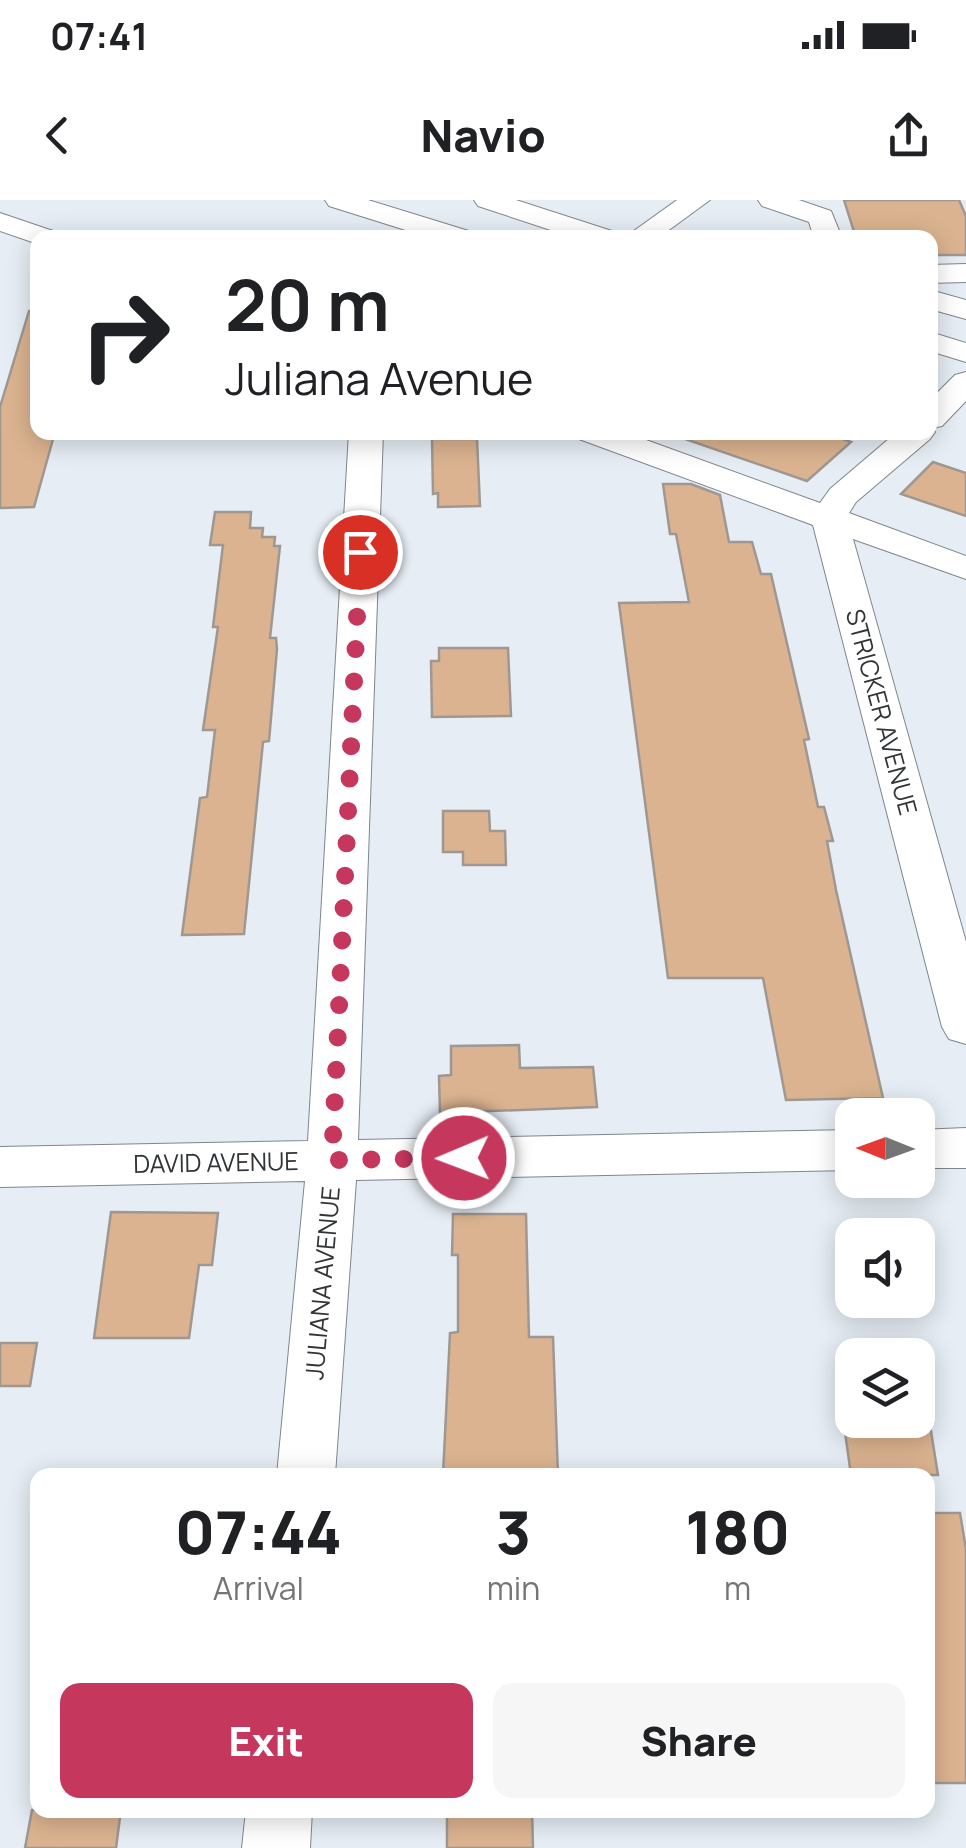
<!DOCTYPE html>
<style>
:root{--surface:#fff;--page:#f6f6f6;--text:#202124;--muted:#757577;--accent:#c6375e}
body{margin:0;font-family:Manrope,sans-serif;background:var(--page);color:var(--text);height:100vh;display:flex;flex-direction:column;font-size:38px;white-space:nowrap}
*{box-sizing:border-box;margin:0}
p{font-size:32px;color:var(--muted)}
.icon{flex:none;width:55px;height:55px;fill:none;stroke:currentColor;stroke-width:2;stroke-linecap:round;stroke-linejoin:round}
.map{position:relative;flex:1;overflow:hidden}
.drawer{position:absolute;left:30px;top:1268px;width:905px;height:350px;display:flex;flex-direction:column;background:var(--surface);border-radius:20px;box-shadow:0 5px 25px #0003}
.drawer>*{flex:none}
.guide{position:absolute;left:30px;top:30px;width:908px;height:210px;border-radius:20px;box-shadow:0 5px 25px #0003;background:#fff;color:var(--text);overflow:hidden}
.needle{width:65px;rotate:271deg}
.tools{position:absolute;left:835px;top:898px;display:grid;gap:20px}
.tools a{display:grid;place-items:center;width:100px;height:100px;border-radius:20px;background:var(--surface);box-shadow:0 5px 25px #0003;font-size:50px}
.pin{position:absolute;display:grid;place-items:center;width:85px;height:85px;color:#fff;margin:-42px;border:5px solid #fff;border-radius:50%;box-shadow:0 2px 10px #0007}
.me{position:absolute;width:110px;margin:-55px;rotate:269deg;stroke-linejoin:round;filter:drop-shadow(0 0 8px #0008)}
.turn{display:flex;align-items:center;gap:35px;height:210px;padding:0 30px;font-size:45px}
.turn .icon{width:130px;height:130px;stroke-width:2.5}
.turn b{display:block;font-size:70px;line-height:85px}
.eta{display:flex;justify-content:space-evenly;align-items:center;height:170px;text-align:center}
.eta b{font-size:60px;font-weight:800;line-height:70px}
.cta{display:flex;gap:20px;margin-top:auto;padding:20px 30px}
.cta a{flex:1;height:115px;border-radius:20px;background:var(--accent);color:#fff;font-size:40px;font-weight:800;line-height:115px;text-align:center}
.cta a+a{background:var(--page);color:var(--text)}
.status{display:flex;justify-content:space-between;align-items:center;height:70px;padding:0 50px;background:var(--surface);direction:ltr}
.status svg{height:28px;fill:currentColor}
header{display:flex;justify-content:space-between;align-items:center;height:130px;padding:0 30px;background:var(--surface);font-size:45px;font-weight:800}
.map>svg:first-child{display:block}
</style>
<div class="status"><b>07:41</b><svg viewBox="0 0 49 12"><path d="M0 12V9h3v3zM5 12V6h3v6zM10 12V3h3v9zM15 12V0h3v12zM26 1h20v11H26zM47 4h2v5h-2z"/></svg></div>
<header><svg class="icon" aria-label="back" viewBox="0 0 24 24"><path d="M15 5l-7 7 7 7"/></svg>Navio<svg class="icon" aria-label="share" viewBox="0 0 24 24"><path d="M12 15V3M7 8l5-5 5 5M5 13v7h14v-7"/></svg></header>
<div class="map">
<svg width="966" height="1648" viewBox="0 0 966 1648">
<rect width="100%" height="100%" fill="#e6edf4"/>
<g fill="#dbb390" stroke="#9f9892" stroke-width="2.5">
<path d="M 844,0 L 959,0 L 966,16 L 966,55 L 930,55 L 930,38 L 856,38 Z"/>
<path d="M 29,111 L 38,112 L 38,232 L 55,232 L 34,307 L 0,308 L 0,207 Z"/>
<path d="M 683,232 L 823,232 L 851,242 L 807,281 L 682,238 Z"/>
<path d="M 432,239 L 477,239 L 480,306 L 438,307 L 438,293 L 433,294 Z"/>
<path d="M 933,262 L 966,273 L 966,316 L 901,294 Z"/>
<path d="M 663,284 L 691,284 L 720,295 L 729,342 L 752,342 L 761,374 L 771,374 L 809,539 L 804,540 L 818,607 L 824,607 L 833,641 L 827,641 L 836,690 L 883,898 L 786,900 L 763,778 L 668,778 L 619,403 L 689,402 L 676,334 L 670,334 Z"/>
<path d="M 215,312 L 251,312 L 250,328 L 263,328 L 262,337 L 275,337 L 274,346 L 280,346 L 270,438 L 276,438 L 277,449 L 269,541 L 263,542 L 244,734 L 182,735 L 200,598 L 207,597 L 215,530 L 203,530 L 218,427 L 213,427 L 223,345 L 210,345 Z"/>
<path d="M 439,448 L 508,448 L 511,516 L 432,517 L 431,461 L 439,461 Z"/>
<path d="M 443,611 L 489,611 L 490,631 L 505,631 L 506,665 L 463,665 L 463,652 L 443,652 Z"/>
<path d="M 519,845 L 520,868 L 593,867 L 597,907 L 440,913 L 439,876 L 451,875 L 451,846 Z"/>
<path d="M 111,1012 L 218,1013 L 212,1065 L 199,1065 L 189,1138 L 94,1138 Z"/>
<path d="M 453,1014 L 526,1014 L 529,1137 L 553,1137 L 558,1275 L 443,1275 L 450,1133 L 458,1132 L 458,1055 L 452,1055 Z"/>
<path d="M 0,1143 L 37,1143 L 30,1186 L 0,1186 Z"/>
<path d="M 844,1225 L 930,1225 L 938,1275 L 851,1275 Z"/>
<path d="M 928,1313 L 960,1313 L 966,1349 L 966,1583 L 928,1583 Z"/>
<path d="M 32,1610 L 121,1610 L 116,1648 L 25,1648 Z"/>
<path d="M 447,1610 L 532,1610 L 533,1648 L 447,1648 Z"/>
</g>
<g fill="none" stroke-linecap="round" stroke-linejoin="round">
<g stroke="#7f868c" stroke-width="2">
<g id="minor">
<path d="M 325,0 L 368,0 L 472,32 L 476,38 L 431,38 L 329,6 Z"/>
<path d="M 474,0 L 516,0 L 615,32 L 619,38 L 575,38 L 478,6 Z"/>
<path d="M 677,0 L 710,0 L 658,38 L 624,38 Z"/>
<path d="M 758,0 L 799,0 L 831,11 L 842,38 L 814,38 L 809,22 L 762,6 Z"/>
<path d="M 0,13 L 56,32 L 60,38 L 38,38 L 38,44 L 0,31 Z"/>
<path d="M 966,64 L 966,82 L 930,83 L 930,65 Z"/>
<path d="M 930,90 L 966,100 L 966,119 L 930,109 Z"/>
<path d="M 930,132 L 966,143 L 966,162 L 930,151 Z"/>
<path d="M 966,172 L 966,201 L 942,226 L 932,228 L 935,232 L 930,239 L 856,302 L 849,313 L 966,356 L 966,379 L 853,339 L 966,742 L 966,844 L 949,839 L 942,827 L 813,325 L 579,239 L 575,232 L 624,232 L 820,303 L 830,289 L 897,232 L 930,232 L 930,200 L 955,175 Z"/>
<path d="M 349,232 L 383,232 L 358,940 L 852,930 L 852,970 L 356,980 L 335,1275 L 277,1275 L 305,981 L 0,987 L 0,947 L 308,941 Z"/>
<path d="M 966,928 L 966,968 L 918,968 L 918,930 Z"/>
<path d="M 246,1610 L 312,1610 L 310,1648 L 242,1648 Z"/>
</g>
</g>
<use href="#minor" fill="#fff" fill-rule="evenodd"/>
</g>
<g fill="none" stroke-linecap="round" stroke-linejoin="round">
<path stroke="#c6375e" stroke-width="18" stroke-dasharray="0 32.4" d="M 360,352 L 332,960 L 464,958"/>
</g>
<g text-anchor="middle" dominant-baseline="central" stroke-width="10" stroke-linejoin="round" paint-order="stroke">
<g font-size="25" fill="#323537" stroke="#fff">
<text transform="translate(882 512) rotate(75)">STRICKER AVENUE</text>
<text transform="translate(216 962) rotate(-1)">DAVID AVENUE</text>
<text transform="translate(322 1083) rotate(-85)">JULIANA AVENUE</text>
</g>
</g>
</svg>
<div class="tools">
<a><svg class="needle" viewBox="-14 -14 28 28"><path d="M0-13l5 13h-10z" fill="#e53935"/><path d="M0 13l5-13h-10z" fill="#757577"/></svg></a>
<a><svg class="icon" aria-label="sound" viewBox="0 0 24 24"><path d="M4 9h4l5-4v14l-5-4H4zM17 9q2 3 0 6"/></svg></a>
<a><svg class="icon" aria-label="layers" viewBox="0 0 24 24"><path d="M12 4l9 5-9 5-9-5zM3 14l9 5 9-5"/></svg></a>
</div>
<div class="pin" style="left:360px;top:352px;background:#d93025"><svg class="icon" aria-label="arrive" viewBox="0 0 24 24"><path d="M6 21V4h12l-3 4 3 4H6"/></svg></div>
<svg class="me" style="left:464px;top:958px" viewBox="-20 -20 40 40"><circle r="17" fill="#c6375e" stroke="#fff" stroke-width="3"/><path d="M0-11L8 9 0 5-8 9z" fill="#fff"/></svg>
<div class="guide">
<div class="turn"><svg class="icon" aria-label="right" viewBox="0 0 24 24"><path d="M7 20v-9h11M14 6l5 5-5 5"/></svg><div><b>20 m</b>Juliana Avenue</div></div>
</div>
<section class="drawer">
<div class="eta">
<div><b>07:44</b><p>Arrival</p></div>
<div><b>3</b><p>min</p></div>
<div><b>180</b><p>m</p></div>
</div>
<div class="cta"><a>Exit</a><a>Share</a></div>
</section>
</div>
